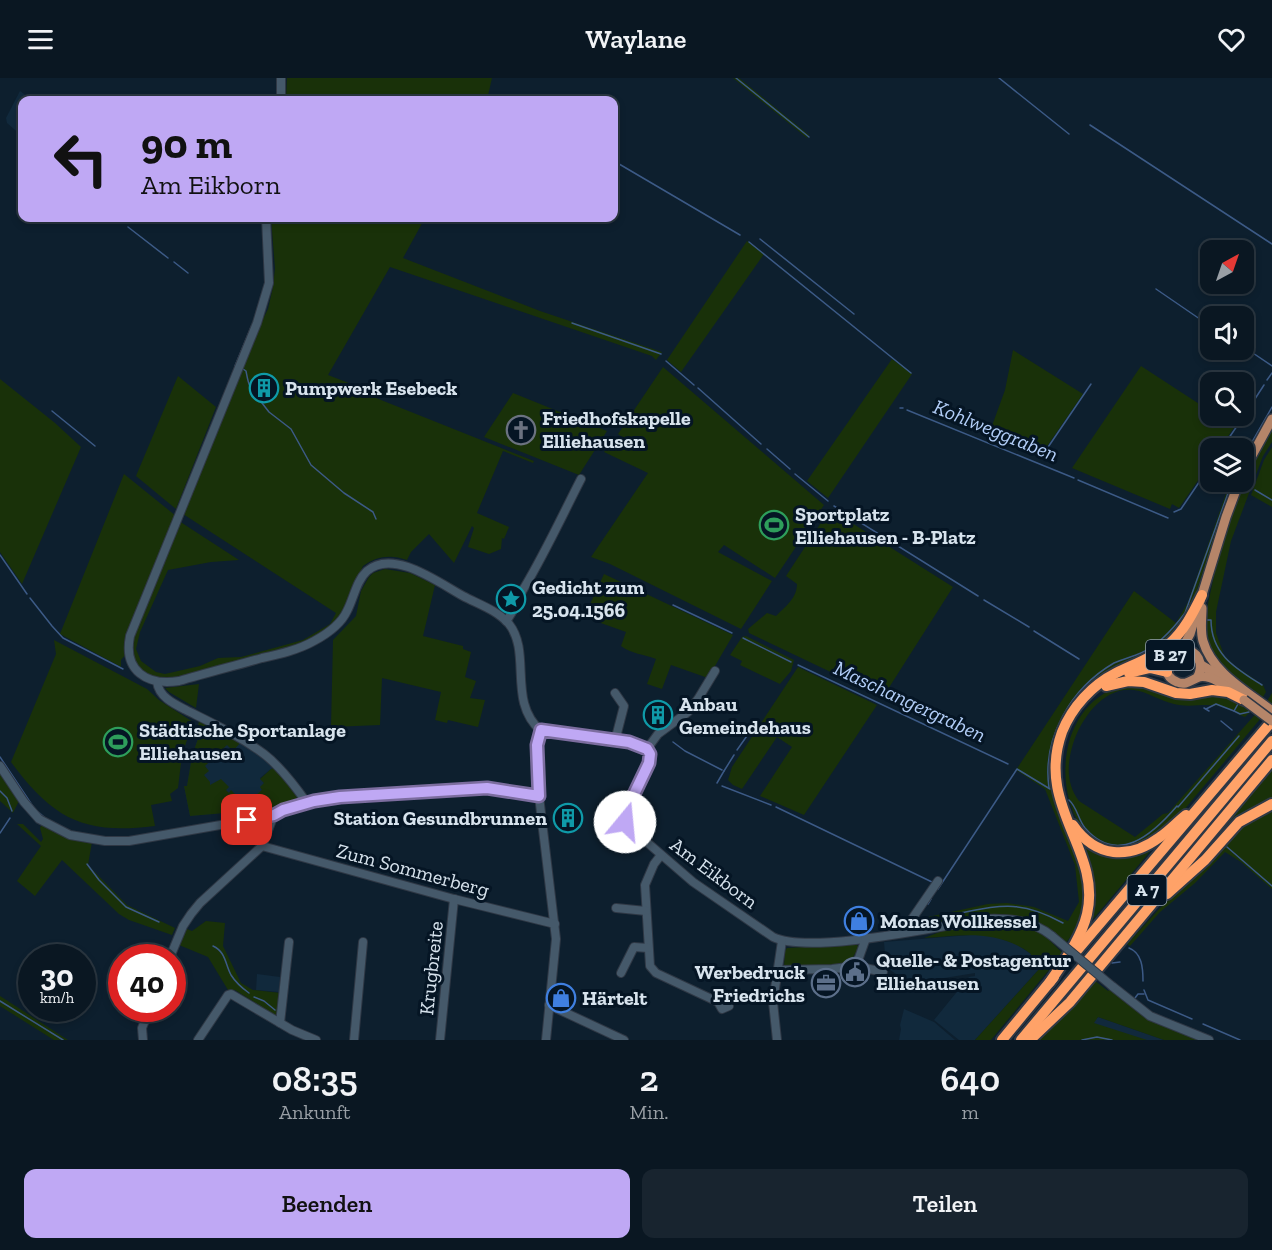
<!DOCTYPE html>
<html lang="de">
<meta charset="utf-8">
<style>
:root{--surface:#0a1722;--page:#18242f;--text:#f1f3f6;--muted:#999fa5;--line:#2a3640;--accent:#bfa8f4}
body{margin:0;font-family:"Zilla Slab",serif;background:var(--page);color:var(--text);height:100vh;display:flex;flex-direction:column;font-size:22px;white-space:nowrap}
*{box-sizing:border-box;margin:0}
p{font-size:20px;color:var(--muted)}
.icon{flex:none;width:33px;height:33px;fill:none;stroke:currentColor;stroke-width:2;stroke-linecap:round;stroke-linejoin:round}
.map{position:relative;height:962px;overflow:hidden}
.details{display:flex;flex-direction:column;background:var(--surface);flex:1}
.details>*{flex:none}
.top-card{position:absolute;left:18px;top:18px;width:600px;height:126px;border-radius:12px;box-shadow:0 3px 9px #0003,0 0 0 2px var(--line);background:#bfa8f4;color:#111;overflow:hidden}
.needle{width:39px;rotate:40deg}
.tools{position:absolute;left:1200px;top:162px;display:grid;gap:12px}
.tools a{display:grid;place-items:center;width:54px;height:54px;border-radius:12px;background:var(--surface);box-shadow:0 3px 9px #0003,0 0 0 2px var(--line);font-size:30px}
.speed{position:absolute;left:18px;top:866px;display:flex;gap:12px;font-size:30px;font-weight:700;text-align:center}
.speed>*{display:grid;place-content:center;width:78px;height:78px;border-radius:50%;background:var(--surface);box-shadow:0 3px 9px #0003,0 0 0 2px var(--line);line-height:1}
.speed small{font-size:15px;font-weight:400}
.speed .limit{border:9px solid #d22;background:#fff;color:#111}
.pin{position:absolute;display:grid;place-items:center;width:51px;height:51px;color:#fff;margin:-26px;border-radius:12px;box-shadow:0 3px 9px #0006}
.me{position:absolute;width:66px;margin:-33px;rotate:17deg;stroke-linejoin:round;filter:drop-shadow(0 0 4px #0008)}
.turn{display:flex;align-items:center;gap:21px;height:126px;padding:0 24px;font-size:27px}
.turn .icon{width:78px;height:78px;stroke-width:2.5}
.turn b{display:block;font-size:42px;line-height:51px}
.eta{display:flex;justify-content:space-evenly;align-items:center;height:102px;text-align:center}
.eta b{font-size:36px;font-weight:600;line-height:42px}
.button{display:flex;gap:12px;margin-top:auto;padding:12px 24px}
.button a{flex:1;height:69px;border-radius:12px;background:var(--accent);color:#111;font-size:24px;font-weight:600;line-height:69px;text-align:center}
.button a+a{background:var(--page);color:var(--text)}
header{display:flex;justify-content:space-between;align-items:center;height:78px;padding:0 24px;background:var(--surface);font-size:27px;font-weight:600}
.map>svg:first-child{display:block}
</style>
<header><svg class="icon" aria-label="menu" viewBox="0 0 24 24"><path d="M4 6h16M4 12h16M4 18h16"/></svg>Waylane<svg class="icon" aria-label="heart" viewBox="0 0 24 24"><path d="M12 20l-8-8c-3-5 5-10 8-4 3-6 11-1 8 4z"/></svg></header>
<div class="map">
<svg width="1272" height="962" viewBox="0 0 1272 962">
<rect width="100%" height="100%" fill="#0d1f2e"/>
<g fill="#11293c">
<path d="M 20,13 L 32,22 L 22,22 L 22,58 L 7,45 L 6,40 Z"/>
<path d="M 199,643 L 218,651 L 261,677 L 275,690 L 271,691 L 260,700 L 264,705 L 258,725 L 264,731 L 190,738 L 184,708 L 187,708 L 192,678 L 201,652 L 198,648 Z"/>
<path d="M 970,857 L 990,857 L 1016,866 L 1031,876 L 1030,890 L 1041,889 L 975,962 L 959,962 L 934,942 L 969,899 L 975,898 L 975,895 L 920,904 L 907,904 L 886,889 L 884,864 Z"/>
<path d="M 257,896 L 280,899 L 279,914 L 256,912 Z"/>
<path d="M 904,931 L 934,944 L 955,962 L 899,962 L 901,951 L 900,947 Z"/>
<path d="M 1098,939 L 1164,962 L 1077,962 Z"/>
</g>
<g fill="#193109">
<path d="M 287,0 L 492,0 L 487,22 L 286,22 Z"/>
<path d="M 733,0 L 739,0 L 809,57 L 807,60 Z"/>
<path d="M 271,140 L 425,140 L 403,180 L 540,233 L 662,274 L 656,282 L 652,278 L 390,189 L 328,297 L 372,314 L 371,318 L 534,383 L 533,385 L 503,373 L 477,435 L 509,449 L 504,461 L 502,460 L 501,471 L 489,476 L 468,469 L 474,450 L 472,448 L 454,485 L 429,456 L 411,474 L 407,482 C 391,476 376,478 363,488 L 341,538 L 328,551 L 297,568 L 176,601 L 152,600 L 139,592 L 133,581 L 132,561 L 179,443 L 239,482 L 211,484 L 168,492 L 140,554 L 136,571 L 141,583 L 156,594 L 165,596 L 200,588 L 218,580 L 241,579 L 303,562 L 330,546 L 336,535 L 183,436 L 248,271 L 268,231 L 273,209 L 275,190 Z"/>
<path d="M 747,163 L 764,176 L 681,294 L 667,282 Z"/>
<path d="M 1013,272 L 1083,316 L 1041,377 L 989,356 L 1005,312 Z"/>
<path d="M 892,281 L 912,296 L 828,420 L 807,403 Z"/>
<path d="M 1141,288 L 1210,333 L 1210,338 L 1218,338 L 1235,348 L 1220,370 L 1210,370 L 1210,385 L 1179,430 L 1172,426 L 1170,431 L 1072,390 Z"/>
<path d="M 663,289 L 824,427 L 775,500 L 724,467 L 718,474 L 772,503 L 741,551 L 610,486 L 591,479 L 648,395 L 604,374 L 615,360 L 620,363 L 622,359 L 618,356 Z"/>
<path d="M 178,298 L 216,329 L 176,431 L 136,398 Z"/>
<path d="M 0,301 L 55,345 L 81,369 L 22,506 L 0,474 Z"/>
<path d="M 513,315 L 607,353 L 579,397 L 484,359 Z"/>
<path d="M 1272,349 L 1272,364 L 1263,378 L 1231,463 L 1216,534 L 1216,555 L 1224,577 L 1234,587 L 1263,607 L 1266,614 L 1263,619 L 1225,592 L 1210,571 L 1205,554 L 1206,535 L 1221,465 L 1241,409 Z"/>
<path d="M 1272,369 L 1272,429 L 1251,417 L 1264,382 Z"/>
<path d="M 124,396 L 176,438 L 125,568 L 126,576 L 121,582 L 121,589 L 60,556 Z"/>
<path d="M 1230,404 L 1234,404 L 1194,520 C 1186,541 1172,561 1152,573 C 1141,580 1125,582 1115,590 C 1108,595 1058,653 1055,660 C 1054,664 1052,669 1052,673 C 1047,701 1055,728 1065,753 C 1074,775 1087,799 1085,823 C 1084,838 1075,853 1066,865 C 1013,821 978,839 916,849 L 913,845 L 914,842 L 988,826 L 1007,825 L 1034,829 L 1068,843 L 1079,824 L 1075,787 L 1045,711 L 1016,692 L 1134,513 L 1176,545 L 1188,524 Z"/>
<path d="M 836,435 L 953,509 L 883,619 L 749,555 L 748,551 L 767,535 L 776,538 C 786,528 797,520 797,506 L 786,498 L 826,437 Z"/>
<path d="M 385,491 L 410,495 L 435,507 L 423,558 L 463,568 L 463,571 L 471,574 L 465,599 L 476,603 L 470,620 L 485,622 L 478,649 L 448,642 L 447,645 L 435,642 L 441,614 L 382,600 L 380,647 L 331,649 L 333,562 L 356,538 L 361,513 L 369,499 L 373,495 Z"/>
<path d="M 604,496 L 733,557 L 708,600 L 671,587 L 662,611 L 647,606 L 656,581 C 643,576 632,576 621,568 L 626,554 L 584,539 Z"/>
<path d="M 746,558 L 794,582 L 791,593 L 780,606 L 740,587 L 742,583 L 730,577 L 742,559 Z"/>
<path d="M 54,562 L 147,611 L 159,622 L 193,644 L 182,677 L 178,710 L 170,716 L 172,723 L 151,727 L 155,748 C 84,757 53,741 11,684 L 56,576 Z"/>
<path d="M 798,589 L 877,627 L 804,737 L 760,718 L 792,669 L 777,659 L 742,711 L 733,707 L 728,702 L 732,689 Z"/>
<path d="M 199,606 L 196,630 L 169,614 L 165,610 Z"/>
<path d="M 1124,607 L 1227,618 L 1251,633 L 1245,639 C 1236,636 1229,629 1220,628 C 1204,625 1189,630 1174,626 C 1160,623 1148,614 1134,612 C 1104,608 1081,640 1073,666 C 1067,685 1066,706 1079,723 L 1135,759 L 1163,736 L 1168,735 L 1267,623 L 1272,615 L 1272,627 C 1249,654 1227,681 1204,708 C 1191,723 1179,740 1164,752 C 1066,832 1021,635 1124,607 Z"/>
<path d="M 199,643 L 241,664 L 233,673 L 227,667 L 205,688 L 209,693 L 204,697 L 210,704 L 210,707 L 221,701 L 229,709 L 226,712 L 229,715 L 231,712 L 242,723 L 239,726 L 242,728 L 244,726 L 249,733 L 190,738 L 184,708 L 187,708 L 192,678 L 201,652 L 198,648 Z"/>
<path d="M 275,690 L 297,719 L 295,724 L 270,731 L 264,731 L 258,725 L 260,723 L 255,718 L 262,712 L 260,709 L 264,705 L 260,701 L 271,691 Z"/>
<path d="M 1272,691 L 1272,723 L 1180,801 Z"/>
<path d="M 0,693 L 19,723 L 13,735 L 0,723 Z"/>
<path d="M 1272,730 L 1272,811 L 1241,784 L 1225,774 L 1195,805 L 1160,834 L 1130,868 L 1127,866 L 1160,830 L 1193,801 L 1240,749 Z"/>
<path d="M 17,746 L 23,746 L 41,764 L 43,761 L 40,750 L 42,746 L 92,764 L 88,787 L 127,827 L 175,850 L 172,857 L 129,842 L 119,836 L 62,782 L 35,818 L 17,803 L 41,768 Z"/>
<path d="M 1080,763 C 1106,783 1123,783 1153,770 L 1089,846 Z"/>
<path d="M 206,843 L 225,845 L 223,868 L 241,905 L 253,912 L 281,915 L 278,936 L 275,937 L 235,912 L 228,912 L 208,879 L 179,867 L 187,851 L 192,853 Z"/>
<path d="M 998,844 C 1013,845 1028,847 1041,855 C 1048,859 1056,870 1063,875 L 991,962 L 975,962 L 1041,889 L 1029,890 L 1031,876 C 997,851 964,857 924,860 L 945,852 L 993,849 Z"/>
<path d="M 856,866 L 859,869 L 850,884 L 819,889 L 784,889 L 785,873 L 787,870 Z"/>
<path d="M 1094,902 L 1108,913 L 1110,911 L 1148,940 L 1200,962 L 1164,962 L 1098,939 L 1094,945 L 1147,962 L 1033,962 Z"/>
<path d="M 0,918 L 68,962 L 54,962 L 0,928 Z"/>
</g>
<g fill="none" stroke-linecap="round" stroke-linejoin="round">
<g stroke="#3c5a86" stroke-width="1.5">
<path d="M 736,0 L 809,59"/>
<path d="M 999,0 L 1069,56"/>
<path d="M 1090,47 L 1272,166"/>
<path d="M 614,83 L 740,157"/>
<path d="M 115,140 L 116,140"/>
<path d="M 128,149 L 168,180"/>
<path d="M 760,161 L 854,236"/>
<path d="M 749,164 L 911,295"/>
<path d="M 174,184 L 188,195"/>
<path d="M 1156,211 L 1210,248"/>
<path d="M 572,245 L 661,276"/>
<path d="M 1244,269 L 1272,288"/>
<path d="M 666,283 L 694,307"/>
<path d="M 235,288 L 252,247"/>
<path d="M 243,291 L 246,293 C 248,303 248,308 256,315"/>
<path d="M 1267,302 L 1272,295"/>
<path d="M 698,310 L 761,366"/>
<path d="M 262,325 L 269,334 L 291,351 L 311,387 L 344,415 L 373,434 L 376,441"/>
<path d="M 1251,327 L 1264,307"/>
<path d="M 900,330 L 903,330"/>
<path d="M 907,332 L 1074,400"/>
<path d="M 52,333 L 95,368"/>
<path d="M 1222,370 L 1248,332"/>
<path d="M 767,371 L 790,391"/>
<path d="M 1042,378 L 1091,306"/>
<path d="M 1244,378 L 1272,329"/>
<path d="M 795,396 L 828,423"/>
<path d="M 1078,402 L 1168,440"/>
<path d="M 1246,407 L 1248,408"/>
<path d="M 1255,412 L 1272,422"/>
<path d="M 834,428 L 978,518"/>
<path d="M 1174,434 L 1181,431 L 1210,388"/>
<path d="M 0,477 L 27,516"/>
<path d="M 30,520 L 52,548 L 63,560 L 123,591"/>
<path d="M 984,522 L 1029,549"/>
<path d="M 673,527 L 732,555"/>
<path d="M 1207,542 L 1211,542 C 1211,577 1237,591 1262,607"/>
<path d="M 1034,553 L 1079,581"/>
<path d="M 743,560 L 791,584"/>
<path d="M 798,587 L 1008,686"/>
<path d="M 1204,630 L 1209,633"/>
<path d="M 1206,631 L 1216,626 L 1234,633 L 1238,626"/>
<path d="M 1234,633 L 1240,636 L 1249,634"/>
<path d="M 1221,643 L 1232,652"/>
<path d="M 673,664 L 685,673 L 722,692"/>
<path d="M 737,672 L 749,655"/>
<path d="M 0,679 L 34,730"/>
<path d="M 724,693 L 734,677"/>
<path d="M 717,705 L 724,693"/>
<path d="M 722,708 L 771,727"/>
<path d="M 1049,710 C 1042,660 1071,610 1114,585 C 1123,581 1132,579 1141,575 C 1159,567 1173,551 1185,535 L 1232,404"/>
<path d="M 0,713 L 7,720 L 12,733"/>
<path d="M 1069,722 C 1077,729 1078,741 1085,750 C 1118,788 1153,756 1177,728 L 1178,729 L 1239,658"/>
<path d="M 776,729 L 932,804"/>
<path d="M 36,732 L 44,739"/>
<path d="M 0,755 L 10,740"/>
<path d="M 1227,769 L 1272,808"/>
<path d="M 87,786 L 99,802 L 126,829 L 159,844"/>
<path d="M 938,811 L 1017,691 L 1050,711"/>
<path d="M 928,826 L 931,821"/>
<path d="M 950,837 C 998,828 1018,820 1063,845"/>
<path d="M 213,868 C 226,874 225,886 231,897 C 236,905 242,910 249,915"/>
<path d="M 1129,870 C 1142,875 1143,890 1143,903"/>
<path d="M 1112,885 L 1120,884"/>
<path d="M 1144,912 L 1148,922 L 1192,941"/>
<path d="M 254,919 L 264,923 L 275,932"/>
<path d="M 1135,920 L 1138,916 L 1144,916"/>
<path d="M 0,923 L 63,962"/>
<path d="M 1203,946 L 1240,962"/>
<path d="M 1082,962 L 1097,959 L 1112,962"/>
</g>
<g stroke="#2f3845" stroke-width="10">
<g id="minor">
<path d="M 281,0 L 281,22"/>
<path d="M 266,140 L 269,205 L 257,245 L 130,558 C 123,593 147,608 179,603 C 206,595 234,588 262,580 C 280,576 298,572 314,563 C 327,556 341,546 347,533 C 354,520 356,503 367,493 C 393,470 439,505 463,518 C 478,526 497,532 509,546 C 532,575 507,624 541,653 L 629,664 L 646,670 L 650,676 L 649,685 L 625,734 L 627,747 L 693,804 L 773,859 C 810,877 940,848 985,841 C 1010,840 1032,842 1052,858"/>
<path d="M 506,543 C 515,533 517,521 524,510 C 545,475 562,438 581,401"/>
<path d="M 157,604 C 159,619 174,626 186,632 C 212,645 240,658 264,676 C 281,689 295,708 307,725"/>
<path d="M 615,615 L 624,628 L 615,663"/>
<path d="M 541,653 L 537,669 L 539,718 L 556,861 L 546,962"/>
<path d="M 647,671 L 658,656 L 688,634 L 698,621 L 715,593"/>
<path d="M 0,688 L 24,724 L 39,741 L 70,757 L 105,763 L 129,763 L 260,740 L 330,720 L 487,710 L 539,718"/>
<path d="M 262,768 L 454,821 L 555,846"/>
<path d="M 661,777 L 654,786 L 645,807 L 650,888 L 656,895 L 718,924 L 722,931 L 729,928 L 725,920 L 722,920 L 718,924"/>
<path d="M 616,830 L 646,833"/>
<path d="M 903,854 L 938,803"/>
<path d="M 170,879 L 183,848 L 191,836 L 200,825 L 262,768 L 274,737"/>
<path d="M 856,888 L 883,894"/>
<path d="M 778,892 L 832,891 L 856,888 L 866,860"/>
<path d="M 621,895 L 634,869 L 648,870"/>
<path d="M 1112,908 L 1150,938 L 1209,962"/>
<path d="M 549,927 L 624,962"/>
<path d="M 280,945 L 289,864"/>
<path d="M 143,962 L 142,950 L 150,930"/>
<path d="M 198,962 L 228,917 L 231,916 L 292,952 L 316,962"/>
<path d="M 354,962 L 363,864"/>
<path d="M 440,962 L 454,821"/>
<path d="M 777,962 L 773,924 L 782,863"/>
</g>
</g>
<g stroke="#2f3845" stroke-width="12">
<g id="major">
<path d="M 1244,392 L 1272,341"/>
<path d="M 1202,530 C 1202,541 1200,553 1203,563 C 1212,595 1248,614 1272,633"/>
<path d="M 1182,571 L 1190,556 L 1226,439 L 1239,404"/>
<path d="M 1201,587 L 1225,601"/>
<path d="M 1197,600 C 1205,586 1198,572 1182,571 C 1166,575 1159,597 1177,604 C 1186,608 1191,602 1199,599 C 1211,596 1227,609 1236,616"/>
</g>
</g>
<g stroke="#2f3845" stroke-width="14">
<g id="highway">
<path d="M 1144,586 L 1162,583 L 1169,579"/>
<path d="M 1129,595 L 1150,590 L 1167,594"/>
<path d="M 1106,608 L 1128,603 L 1144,604 L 1176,615 L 1190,616 L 1212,612 L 1228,614 L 1244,622"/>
<path d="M 1073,747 C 1096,780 1129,782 1160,759 C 1169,753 1177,744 1186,737"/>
<path d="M 1167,816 L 1205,782 L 1239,744 L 1272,726"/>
<path d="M 1074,876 L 1272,643"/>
<path d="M 1050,904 C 1064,883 1081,861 1087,836 C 1102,772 1035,729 1062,654 C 1072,629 1092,607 1116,595 C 1134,586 1153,580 1169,566 C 1184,553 1193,535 1202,517"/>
<path d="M 1002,962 L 1054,899"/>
<path d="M 1021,962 L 1272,663"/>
<path d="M 1030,962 L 1070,924 L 1272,682"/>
</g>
</g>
<use href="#minor" stroke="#45596a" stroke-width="8"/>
<use href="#major" stroke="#b58569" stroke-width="9"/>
<use href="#highway" stroke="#ffa268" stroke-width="10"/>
<g stroke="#2f3845" stroke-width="10" stroke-linecap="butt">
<path id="minor-bridge" d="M 1052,858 L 1112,908"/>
</g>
<g stroke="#2f3845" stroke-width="12" stroke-linecap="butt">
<path id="major-bridge" d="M 1244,622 L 1272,643"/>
</g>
<use href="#minor-bridge" stroke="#45596a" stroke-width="8"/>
<use href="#major-bridge" stroke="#b58569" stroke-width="9"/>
</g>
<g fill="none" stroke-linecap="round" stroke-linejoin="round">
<g stroke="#7c6d9f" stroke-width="15">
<path id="route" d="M 247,742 L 274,737 L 283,732 L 314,723 L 340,719 L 487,710 L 539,718 L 537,667 L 541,652 L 629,664 L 647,671 L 650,676 L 649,685 L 626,733 L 625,744"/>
</g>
<use href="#route" stroke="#bfa8f4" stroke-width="10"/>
</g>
<defs>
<g id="building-ring" transform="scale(1.5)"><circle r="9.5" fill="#051524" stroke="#0f9aa8" stroke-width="1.5"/><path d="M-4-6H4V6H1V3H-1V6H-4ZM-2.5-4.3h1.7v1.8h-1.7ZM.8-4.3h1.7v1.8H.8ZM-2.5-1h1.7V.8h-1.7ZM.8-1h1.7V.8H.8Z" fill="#0f9aa8"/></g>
<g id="church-ring" transform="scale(1.5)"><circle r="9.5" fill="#051524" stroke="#6b7280" stroke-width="1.5"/><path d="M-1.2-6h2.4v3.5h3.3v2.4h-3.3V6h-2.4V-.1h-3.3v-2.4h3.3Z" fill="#6b7280"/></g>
<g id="stadium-ring" transform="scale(1.5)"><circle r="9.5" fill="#051524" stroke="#2e9e5b" stroke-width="1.5"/><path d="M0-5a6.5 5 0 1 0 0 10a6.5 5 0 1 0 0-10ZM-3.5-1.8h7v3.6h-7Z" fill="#2e9e5b"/></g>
<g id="sight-ring" transform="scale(1.5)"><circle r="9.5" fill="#051524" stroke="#0f9aa8" stroke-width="1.5"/><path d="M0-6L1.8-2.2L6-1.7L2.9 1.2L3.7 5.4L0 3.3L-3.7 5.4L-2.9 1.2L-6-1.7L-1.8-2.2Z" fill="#0f9aa8"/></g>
<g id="shop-ring" transform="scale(1.5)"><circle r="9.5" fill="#051524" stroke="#3f7fe0" stroke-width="1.5"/><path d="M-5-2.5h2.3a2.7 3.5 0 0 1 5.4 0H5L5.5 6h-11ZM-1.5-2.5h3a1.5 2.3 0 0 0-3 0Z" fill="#3f7fe0"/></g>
<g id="civic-ring" transform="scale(1.5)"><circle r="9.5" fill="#051524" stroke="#5c6f8a" stroke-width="1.5"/><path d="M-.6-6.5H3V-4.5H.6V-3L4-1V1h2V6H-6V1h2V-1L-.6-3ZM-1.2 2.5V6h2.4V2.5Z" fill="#5c6f8a"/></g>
<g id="office-ring" transform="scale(1.5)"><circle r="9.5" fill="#051524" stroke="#5c6f8a" stroke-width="1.5"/><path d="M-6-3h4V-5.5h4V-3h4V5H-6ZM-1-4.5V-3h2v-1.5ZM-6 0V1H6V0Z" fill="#5c6f8a"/></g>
</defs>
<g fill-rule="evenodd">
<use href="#building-ring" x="264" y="310"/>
<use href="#church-ring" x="521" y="352"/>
<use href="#stadium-ring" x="774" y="447"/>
<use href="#sight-ring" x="511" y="521"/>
<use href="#building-ring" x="658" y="637"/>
<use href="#stadium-ring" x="118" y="664"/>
<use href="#building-ring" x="568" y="740"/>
<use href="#shop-ring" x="859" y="843"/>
<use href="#civic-ring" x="855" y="894"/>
<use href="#office-ring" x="826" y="905"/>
<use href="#shop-ring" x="561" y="920"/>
</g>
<g text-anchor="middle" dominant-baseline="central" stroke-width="6" stroke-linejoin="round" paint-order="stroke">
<g fill="#051524" stroke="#98a5b1" stroke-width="1.5">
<rect x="1146" y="562" width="48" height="30" rx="4.5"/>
<rect x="1127.5" y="797" width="39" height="30" rx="4.5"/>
</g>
<g font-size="18" font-weight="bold" fill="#d7e3ed">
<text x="1170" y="577">B 27</text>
<text x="1147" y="812">A 7</text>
</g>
<g font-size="20" font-weight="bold" fill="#d7e3ed" stroke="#051524" text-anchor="start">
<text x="285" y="310">Pumpwerk Esebeck</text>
<text x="542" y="340">Friedhofskapelle<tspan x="542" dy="23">Elliehausen</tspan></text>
<text x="795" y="436">Sportplatz<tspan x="795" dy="23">Elliehausen - B-Platz</tspan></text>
<text x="532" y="509">Gedicht zum<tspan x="532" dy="23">25.04.1566</tspan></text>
<text x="679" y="626">Anbau<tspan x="679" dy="23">Gemeindehaus</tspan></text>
<text x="139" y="652">Städtische Sportanlage<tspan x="139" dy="23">Elliehausen</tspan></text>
<text x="547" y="740" text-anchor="end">Station Gesundbrunnen</text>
<text x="880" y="843">Monas Wollkessel</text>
<text x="876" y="882">Quelle- &amp; Postagentur<tspan x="876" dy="23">Elliehausen</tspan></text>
<text x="805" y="894" text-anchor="end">Werbedruck<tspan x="805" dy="23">Friedrichs</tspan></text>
<text x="582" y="920">Härtelt</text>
</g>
<g font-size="20" fill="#d7e3ed" stroke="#051524">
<text transform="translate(413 792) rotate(15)">Zum Sommerberg</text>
<text transform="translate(714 795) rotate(37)">Am Eikborn</text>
<text transform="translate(431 890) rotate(-84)">Krugbreite</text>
</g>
<g font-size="21" font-style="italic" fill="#b2cef8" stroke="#051524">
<text transform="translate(996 352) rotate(22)">Kohlweggraben</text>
<text transform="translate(910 623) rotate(25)">Maschangergraben</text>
</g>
</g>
</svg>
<div class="tools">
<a><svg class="needle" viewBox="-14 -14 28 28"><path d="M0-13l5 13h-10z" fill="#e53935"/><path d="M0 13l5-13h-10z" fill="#999fa5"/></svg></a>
<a><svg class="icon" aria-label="sound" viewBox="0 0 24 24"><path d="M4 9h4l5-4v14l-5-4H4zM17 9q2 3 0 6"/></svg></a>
<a><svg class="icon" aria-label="search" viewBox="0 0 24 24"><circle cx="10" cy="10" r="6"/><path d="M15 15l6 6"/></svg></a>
<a><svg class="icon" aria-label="layers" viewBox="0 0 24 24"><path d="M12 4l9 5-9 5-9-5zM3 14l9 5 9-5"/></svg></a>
</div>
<div class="speed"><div>30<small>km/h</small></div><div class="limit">40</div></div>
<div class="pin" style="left:247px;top:742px;background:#d93025"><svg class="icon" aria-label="arrive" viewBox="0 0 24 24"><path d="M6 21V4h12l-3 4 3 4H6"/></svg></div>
<svg class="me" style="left:625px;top:744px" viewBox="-20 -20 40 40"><circle r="19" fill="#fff"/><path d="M0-13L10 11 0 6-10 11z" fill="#bfa8f4"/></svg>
<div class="top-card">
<div class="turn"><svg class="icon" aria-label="left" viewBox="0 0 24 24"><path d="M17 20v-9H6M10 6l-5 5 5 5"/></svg><div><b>90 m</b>Am Eikborn</div></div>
</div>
</div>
<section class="details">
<div class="eta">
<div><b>08:35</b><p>Ankunft</p></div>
<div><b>2</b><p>Min.</p></div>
<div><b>640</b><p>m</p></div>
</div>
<div class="button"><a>Beenden</a><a>Teilen</a></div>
</section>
